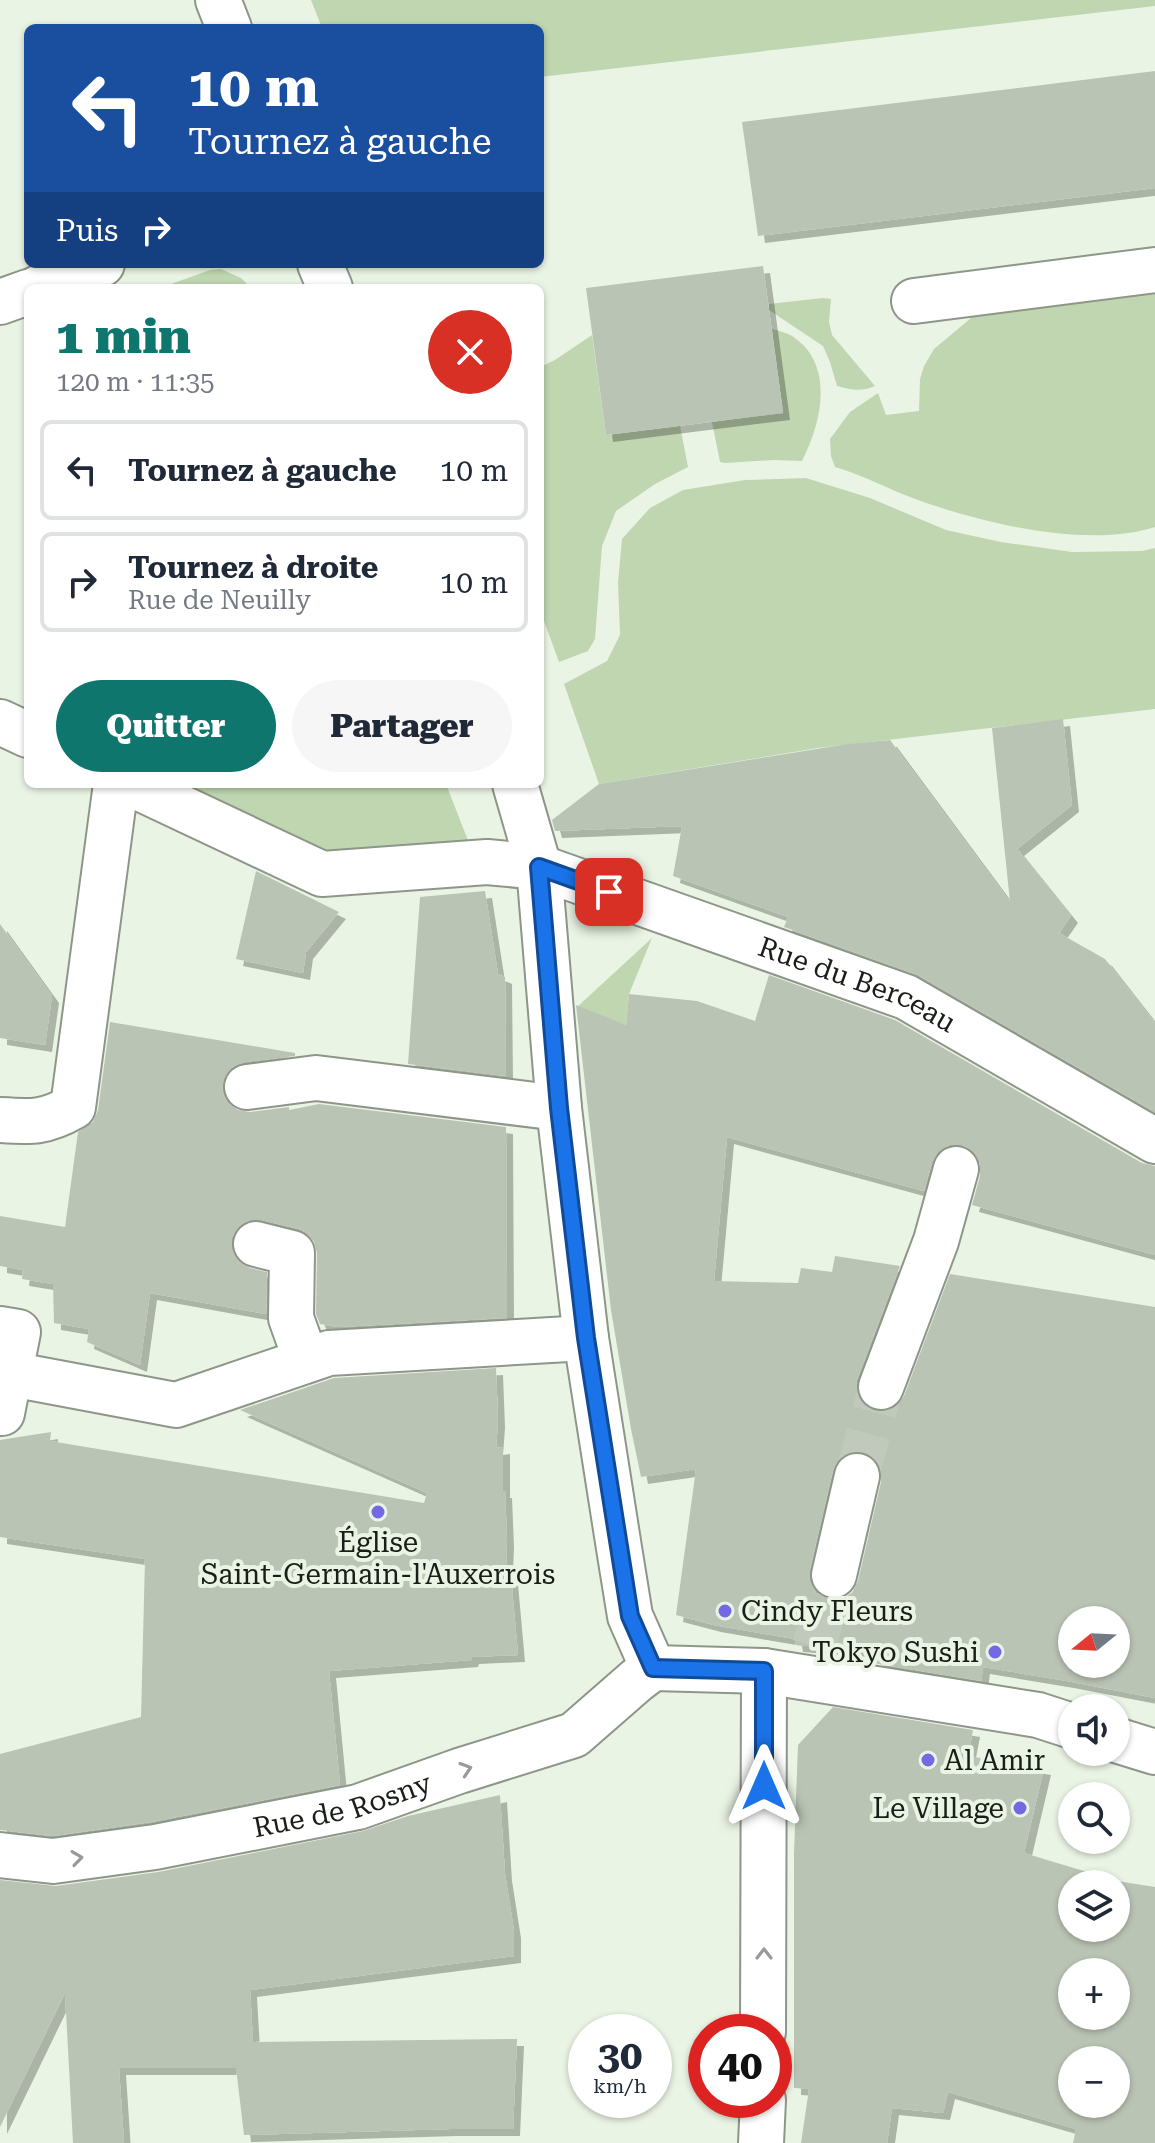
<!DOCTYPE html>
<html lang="fr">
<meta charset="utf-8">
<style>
:root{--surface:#fff;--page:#f6f6f7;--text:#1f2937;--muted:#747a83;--line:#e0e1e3;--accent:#0f766e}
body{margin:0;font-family:"Roboto Serif",serif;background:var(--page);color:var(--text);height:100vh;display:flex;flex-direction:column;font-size:30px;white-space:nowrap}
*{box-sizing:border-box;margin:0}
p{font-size:26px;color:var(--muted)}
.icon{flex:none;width:44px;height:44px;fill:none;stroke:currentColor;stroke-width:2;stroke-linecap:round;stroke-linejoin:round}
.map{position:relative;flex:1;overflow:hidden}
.side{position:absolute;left:24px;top:284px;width:520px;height:504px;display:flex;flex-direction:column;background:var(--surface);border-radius:12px;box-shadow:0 2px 6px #0004}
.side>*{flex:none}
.top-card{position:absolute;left:24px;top:24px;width:520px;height:244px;border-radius:12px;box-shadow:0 2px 6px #0004;background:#1a4fa0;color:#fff;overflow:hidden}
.needle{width:52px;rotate:252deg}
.fabs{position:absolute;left:1058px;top:1606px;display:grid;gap:16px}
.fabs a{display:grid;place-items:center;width:72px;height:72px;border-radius:50%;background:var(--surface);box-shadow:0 2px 6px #0004;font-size:40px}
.speed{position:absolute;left:568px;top:2014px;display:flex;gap:16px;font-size:40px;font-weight:700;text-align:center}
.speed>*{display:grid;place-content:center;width:104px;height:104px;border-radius:50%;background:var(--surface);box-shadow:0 2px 6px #0004;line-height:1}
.speed small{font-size:20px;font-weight:400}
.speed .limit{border:12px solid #d22;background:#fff;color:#111}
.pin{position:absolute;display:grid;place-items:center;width:68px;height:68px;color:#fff;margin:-34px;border-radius:16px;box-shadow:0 4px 12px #0006}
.me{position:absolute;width:88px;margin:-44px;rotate:0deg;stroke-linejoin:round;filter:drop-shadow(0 0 6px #0008)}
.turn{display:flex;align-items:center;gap:28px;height:168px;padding:0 32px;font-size:36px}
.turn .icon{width:104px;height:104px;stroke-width:2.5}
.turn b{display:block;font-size:56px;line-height:68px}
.then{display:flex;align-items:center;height:76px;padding:0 32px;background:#0003;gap:16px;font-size:30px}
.round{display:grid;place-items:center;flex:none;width:84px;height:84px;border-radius:42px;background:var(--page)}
.overview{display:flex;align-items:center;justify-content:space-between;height:136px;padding:0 32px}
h1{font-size:48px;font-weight:800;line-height:60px;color:var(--accent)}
.button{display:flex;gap:16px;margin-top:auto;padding:16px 32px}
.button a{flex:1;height:92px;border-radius:48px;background:var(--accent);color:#fff;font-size:32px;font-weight:800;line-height:92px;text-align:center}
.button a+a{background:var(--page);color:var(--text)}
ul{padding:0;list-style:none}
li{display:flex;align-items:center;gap:24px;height:100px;margin:0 16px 12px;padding:0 16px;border:4px solid var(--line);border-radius:12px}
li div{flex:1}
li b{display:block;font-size:30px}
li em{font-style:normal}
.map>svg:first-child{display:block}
</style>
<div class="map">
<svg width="1155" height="2143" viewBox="0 0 1155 2143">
<defs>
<filter id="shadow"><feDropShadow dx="7" dy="7" stdDeviation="0" flood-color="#0004"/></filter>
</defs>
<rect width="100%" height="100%" fill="#eaf4e4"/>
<g fill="#bfd6b1">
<path d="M 311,0 L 1155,0 L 1155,6 L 540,77 L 540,28 L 322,28 Z"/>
<path d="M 221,269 L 241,278 L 251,288 L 160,288 L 210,270 Z"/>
<path d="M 1155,291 L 1155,527 C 1086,549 982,523 915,499 C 888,489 863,475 835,467 L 831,456 L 830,439 L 850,412 L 878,393 L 886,415 L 919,411 L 920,379 L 924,366 L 934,349 L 977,313 Z"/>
<path d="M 823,298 L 831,299 L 829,322 L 832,335 L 875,386 C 861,392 852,390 837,386 L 830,362 L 823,346 L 769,310 L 769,304 Z"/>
<path d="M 772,329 C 779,331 789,333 795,338 C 835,367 821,424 802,461 L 773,460 L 725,463 L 720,462 L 712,422 L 783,412 Z"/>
<path d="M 592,335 L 606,435 L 680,426 L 688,467 L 655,484 L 616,511 L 602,546 L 595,639 L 588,651 L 559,662 L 540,610 L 540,367 L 555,360 Z"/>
<path d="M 806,478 L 870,498 L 946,530 L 1001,542 L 1072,552 L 1142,551 L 1155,548 L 1155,709 L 818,748 L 599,784 L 564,684 L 607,661 L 620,635 L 618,582 L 622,539 L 650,508 L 683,490 L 745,480 Z"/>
<path d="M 158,784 L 446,784 L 469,843 L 338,853 L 262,835 Z"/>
<path d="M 652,938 L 629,994 L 626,1025 L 576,1008 Z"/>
</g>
<g fill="#bac4b4" fill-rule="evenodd" filter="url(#shadow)">
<path d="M 1155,71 L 1155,188 L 758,236 L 742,122 Z"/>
<path d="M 763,266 L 783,413 L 606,435 L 586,288 Z"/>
<path d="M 1063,719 L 1072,805 L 1017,849 L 1071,916 L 1059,933 L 1105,959 L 1155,1023 L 1155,1112 L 918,975 L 784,927 L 788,917 L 673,876 L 682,826 L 555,831 L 552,820 L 599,784 L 848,744 L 890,740 L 1010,902 L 992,728 Z"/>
<path d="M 256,871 L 339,912 L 306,952 L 303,973 L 236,959 Z"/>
<path d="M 485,891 L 498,974 L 505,977 L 506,1076 L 408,1064 L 420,897 Z"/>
<path d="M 0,924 L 52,996 L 45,1045 L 0,1038 Z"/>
<path d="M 769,975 L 895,1020 L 1142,1163 L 1155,1166 L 1155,1255 L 972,1205 L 980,1176 L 980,1164 L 973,1151 L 962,1145 L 949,1145 L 938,1152 L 932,1162 L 924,1191 L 727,1137 L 714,1281 L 798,1283 L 801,1268 L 832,1272 L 835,1256 L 900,1266 L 857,1379 L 857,1392 L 862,1403 L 873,1411 L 884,1412 L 896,1407 L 904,1396 L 950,1274 L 1155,1307 L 1155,1698 L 1067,1681 L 983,1667 L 981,1681 L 873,1663 L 883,1652 L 796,1645 L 795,1639 L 714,1625 L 676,1615 L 696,1469 L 641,1477 L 631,1429 L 611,1310 L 576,1005 L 626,1025 L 629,994 L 697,1001 L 755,1021 ZM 849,1452 L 862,1452 L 873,1457 L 881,1468 L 881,1482 L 858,1581 L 852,1593 L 842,1599 L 829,1599 L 816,1593 L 810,1582 L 810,1569 L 833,1470 L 838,1460 ZM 1072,1620 L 1116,1620 L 1116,1664 L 1072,1664 Z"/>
<path d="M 110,1022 L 295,1053 L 295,1056 L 244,1062 L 231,1068 L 224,1078 L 222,1091 L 228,1103 L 238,1110 L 250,1112 L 289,1107 L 289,1110 L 319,1104 L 506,1127 L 507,1318 L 338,1327 L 320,1324 L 316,1314 L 317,1253 L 314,1242 L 307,1233 L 299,1229 L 261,1220 L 250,1220 L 239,1226 L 232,1237 L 232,1250 L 239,1262 L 250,1268 L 267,1272 L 266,1314 L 150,1293 L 140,1365 L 87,1342 L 89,1329 L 54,1323 L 53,1284 L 22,1279 L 23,1270 L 0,1266 L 0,1216 L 65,1227 L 78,1132 L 93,1122 L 98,1110 Z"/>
<path d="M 496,1368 L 498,1421 L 496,1448 L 503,1447 L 503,1491 L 505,1491 L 507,1540 L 506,1566 L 510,1566 L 518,1655 L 472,1657 L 471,1660 L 329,1671 L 340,1785 L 151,1822 L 53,1836 L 0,1830 L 0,1754 L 141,1717 L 145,1559 L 0,1537 L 0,1440 L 51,1432 L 50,1441 L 424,1503 L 427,1493 L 240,1410 L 334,1378 Z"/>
<path d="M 833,1707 L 973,1730 L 968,1756 L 1044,1768 L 1024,1853 L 1117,1881 L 1155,1887 L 1155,2143 L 1073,2143 L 1076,2129 L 948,2092 L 943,2113 L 892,2108 L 887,2143 L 801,2143 L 809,2089 L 794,2088 L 794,1854 L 798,1745 ZM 1072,1884 L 1116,1884 L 1116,1928 L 1072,1928 ZM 1072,1972 L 1116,1972 L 1116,2016 L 1072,2016 ZM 1072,2060 L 1116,2060 L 1116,2104 L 1072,2104 Z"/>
<path d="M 500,1795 L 505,1874 L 514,1931 L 514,1956 L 250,1990 L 253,2042 L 517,2039 L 513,2129 L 450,2129 L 244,2135 L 236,2068 L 119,2068 L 124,2143 L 73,2143 L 65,1993 L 0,2127 L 0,1880 L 56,1886 L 158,1872 L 363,1831 L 408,1816 Z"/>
</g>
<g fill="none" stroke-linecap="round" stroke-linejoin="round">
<g stroke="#c0c9bb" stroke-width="44" stroke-dasharray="44 22" stroke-linecap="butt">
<path d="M 857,1476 L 881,1387"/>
<path d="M 814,1646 L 834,1575"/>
</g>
<g stroke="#8d9688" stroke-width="48">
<g id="minor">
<path d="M 218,0 L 229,28"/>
<path d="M 320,264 L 330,288"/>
<path d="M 38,288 L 102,264"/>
<path d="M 914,301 L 1155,270"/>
<path d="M 0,302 L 28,292"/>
<path d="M 0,722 L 28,735"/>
<path id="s1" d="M 131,784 L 322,874 L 487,862 L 539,867 L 906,997 L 1155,1141"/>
<path d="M 515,784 L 539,867 L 559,1108 L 586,1338 L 619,1548 L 630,1616 L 653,1668"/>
<path d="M 247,1087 L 316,1078 L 559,1108"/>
<path d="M 0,1120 C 32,1122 45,1123 73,1107 L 116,784"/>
<path d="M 256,1244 L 292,1253 L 291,1318 L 306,1360"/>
<path d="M 0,1329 L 18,1332 L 2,1413 L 0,1413"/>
<path d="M 11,1374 L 176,1405 L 329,1353 L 586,1338"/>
<path d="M 881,1387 L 936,1241 L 956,1169"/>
<path d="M 834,1575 L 857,1476"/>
<path d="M 653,1668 L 764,1671 L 1038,1715 L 1072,1726"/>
<path d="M 1116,1740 L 1155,1752"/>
<path id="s2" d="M 0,1855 L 53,1861 L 155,1847 L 358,1807 L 459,1771 L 574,1735 L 637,1680 L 653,1668"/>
<path d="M 763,2032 L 764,1671"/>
<path d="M 761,2143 L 763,2100"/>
</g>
</g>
<use href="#minor" stroke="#fff" stroke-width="44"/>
</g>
<defs><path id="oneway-chevron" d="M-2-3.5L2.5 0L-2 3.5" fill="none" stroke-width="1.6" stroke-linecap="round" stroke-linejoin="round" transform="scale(2)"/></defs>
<g stroke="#989a97">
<use href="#oneway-chevron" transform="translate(466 1769) rotate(-18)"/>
<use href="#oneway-chevron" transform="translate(77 1858) rotate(-8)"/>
<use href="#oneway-chevron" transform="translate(764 1954) rotate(-90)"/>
</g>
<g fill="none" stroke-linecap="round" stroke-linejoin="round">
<g stroke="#114b97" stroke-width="20">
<path id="route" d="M 609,892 L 539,867 L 559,1108 L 586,1338 L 630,1616 L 653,1668 L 764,1671 L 764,1786"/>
</g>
<use href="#route" stroke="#1a73e8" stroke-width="14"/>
</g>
<g fill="#7469e3" stroke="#eaf4e4" stroke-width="3">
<circle cx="378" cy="1512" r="8"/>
<circle cx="725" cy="1611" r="8"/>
<circle cx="995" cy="1652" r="8"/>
<circle cx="928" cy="1760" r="8"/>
<circle cx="1020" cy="1808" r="8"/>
</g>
<g text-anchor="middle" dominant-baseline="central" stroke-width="8" stroke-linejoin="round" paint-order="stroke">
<g font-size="28" fill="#1a1e18" stroke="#eaf4e4">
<text stroke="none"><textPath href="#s1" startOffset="768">Rue du Berceau</textPath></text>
<text stroke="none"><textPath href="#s2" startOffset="348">Rue de Rosny</textPath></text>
</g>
<g font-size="28" fill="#1a1e18" stroke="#eaf4e4" text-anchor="start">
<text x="378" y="1542" text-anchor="middle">Église<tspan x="378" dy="32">Saint-Germain-l'Auxerrois</tspan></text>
<text x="741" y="1611">Cindy Fleurs</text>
<text x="979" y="1652" text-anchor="end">Tokyo Sushi</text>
<text x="944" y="1760">Al Amir</text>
<text x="1004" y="1808" text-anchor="end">Le Village</text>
</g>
</g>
</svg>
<div class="fabs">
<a><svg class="needle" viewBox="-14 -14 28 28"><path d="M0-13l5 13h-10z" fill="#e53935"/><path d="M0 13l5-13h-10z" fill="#747a83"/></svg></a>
<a><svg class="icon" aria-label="sound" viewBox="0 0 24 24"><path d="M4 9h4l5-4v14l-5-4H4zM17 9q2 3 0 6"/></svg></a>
<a><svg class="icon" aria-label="search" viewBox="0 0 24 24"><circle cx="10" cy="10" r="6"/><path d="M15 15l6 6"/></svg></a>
<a><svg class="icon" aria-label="layers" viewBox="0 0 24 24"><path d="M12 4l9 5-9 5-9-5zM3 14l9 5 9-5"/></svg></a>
<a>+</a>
<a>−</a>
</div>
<div class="speed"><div>30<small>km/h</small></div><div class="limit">40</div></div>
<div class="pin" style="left:609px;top:892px;background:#d93025"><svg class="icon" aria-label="arrive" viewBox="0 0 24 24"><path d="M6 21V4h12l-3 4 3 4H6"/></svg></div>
<svg class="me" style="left:764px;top:1786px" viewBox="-20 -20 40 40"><path d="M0-17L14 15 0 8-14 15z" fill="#1a73e8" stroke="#fff" stroke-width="4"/></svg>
<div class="top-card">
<div class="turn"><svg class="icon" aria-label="left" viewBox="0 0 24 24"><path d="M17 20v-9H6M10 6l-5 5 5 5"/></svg><div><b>10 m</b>Tournez à gauche</div></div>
<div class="then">Puis<svg class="icon" aria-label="right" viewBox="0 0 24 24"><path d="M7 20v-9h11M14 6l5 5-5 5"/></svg></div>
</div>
<section class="side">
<div class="overview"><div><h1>1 min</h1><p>120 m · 11:35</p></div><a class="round" style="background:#d93025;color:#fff"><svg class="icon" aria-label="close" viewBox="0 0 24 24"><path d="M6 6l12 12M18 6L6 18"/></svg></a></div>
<ul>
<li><svg class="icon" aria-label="left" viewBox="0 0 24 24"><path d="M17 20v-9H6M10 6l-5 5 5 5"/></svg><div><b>Tournez à gauche</b></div><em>10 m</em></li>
<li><svg class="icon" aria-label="right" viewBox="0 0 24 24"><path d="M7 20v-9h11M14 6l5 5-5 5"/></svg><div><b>Tournez à droite</b><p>Rue de Neuilly</p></div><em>10 m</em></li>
</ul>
<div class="button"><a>Quitter</a><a>Partager</a></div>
</section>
</div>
